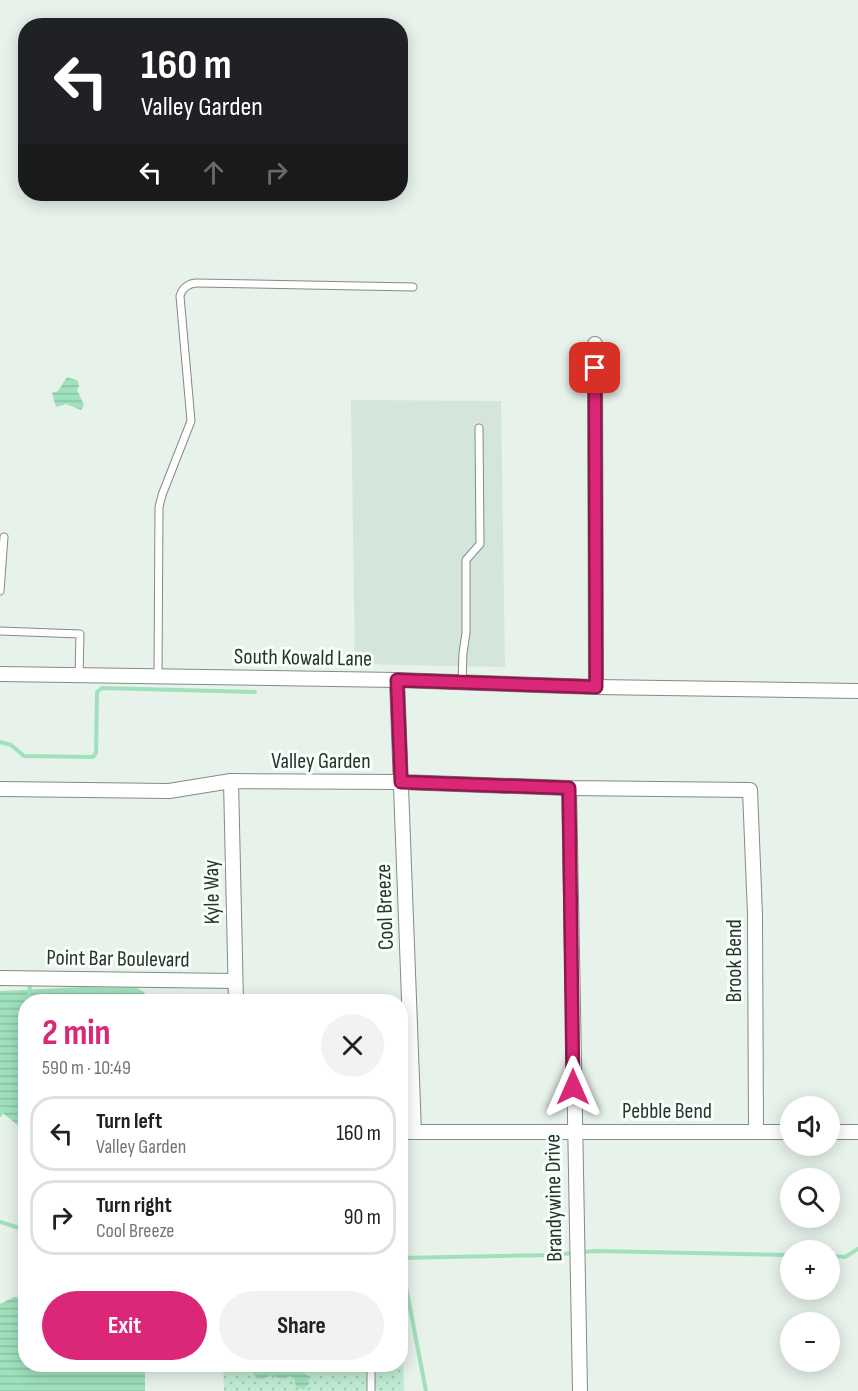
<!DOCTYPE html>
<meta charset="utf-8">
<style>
:root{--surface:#fff;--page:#f2f2f2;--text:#202124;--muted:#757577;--line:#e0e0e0;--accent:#db2777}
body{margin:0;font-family:"Sofia Sans Condensed",sans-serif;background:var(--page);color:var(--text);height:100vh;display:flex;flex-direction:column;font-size:22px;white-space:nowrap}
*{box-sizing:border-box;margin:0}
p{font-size:20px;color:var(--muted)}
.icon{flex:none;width:33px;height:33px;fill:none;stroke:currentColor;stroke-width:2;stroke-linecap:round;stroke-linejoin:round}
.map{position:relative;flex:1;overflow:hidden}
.details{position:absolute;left:18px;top:994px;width:390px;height:378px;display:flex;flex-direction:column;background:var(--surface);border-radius:24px;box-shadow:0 3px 15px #0003}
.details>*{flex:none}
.banner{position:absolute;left:18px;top:18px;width:390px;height:183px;border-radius:24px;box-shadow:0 3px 15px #0003;background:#202124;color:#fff;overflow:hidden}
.tools{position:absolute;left:780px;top:1096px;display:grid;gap:12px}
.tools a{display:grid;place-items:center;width:60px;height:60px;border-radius:50%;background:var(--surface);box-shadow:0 3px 15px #0003;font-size:30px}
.pin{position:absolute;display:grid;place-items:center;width:51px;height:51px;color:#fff;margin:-26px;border-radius:12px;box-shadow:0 3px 9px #0006}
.me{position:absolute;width:66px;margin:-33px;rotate:0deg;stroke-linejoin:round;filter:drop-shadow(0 0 4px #0008)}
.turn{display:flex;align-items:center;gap:21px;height:126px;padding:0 24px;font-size:27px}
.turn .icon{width:78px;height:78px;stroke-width:2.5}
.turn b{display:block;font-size:42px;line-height:51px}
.lanes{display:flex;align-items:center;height:57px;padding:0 24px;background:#0003;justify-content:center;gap:30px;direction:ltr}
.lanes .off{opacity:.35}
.round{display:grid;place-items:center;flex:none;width:63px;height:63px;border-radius:32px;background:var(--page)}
.headline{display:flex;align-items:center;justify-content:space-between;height:102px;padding:0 24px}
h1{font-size:36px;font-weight:700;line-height:45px;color:var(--accent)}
.primary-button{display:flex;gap:12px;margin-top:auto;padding:12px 24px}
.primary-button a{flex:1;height:69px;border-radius:36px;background:var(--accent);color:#fff;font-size:24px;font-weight:700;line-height:69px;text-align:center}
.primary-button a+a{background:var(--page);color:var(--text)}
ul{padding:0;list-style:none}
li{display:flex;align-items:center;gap:18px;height:75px;margin:0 12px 9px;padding:0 12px;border:3px solid var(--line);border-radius:24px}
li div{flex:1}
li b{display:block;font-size:22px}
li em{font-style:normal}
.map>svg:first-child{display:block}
</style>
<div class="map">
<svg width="858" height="1391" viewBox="0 0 858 1391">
<defs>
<pattern id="park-dots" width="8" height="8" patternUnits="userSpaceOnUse" patternTransform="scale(1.5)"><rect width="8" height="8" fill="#c0ebd2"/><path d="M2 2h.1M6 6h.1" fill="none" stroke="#a5cab5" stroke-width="1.8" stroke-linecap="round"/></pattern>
<pattern id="water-rules" width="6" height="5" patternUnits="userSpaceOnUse" patternTransform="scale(1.5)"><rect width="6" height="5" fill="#a0e1bd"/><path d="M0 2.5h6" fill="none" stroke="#8ac2a3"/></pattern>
</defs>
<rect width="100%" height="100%" fill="#e7f2eb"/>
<path fill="#d4e6db" d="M 351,400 L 501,401 L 505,667 L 355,664 Z"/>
<path fill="url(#park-dots)" d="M 401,1286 L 404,1391 L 224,1391 L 223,1365 L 400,1365 Z"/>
<g fill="url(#water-rules)">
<path d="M 67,377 C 73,380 79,378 79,386 L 77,390 L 84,405 L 81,410 L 66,404 L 56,407 L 52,393 L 58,391 Z"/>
<path d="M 84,987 L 137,988 L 144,992 L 149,1002 L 26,1002 L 25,1131 L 0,1111 L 0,991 Z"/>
<path d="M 14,1297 L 25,1298 L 26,1365 L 145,1365 L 145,1391 L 0,1391 L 0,1304 Z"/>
<path d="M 253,1365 L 301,1365 L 302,1371 L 308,1376 L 309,1384 L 304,1389 L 296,1387 L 294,1378 L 290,1376 L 280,1379 L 272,1375 L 263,1379 L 257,1379 L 253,1373 Z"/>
</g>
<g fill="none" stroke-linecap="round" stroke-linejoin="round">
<g stroke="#a0e1bd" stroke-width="4">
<path d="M 0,742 L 11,745 L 24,756 L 93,757 L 96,753 L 97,692 L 102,688 L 255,692"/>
<path d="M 27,1002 L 30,990 L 29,983"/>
<path d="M 0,1108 L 2,1112 L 0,1115"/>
<path d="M 0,1222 L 26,1230"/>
<path d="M 581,1252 L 597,1251 L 790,1255"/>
<path d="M 830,1256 L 845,1257 L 858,1249"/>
<path d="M 400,1258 L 552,1255 L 574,1253"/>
<path d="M 403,1258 L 404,1277 L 426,1391"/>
</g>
<g stroke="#828c86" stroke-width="9">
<g id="lane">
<path d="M 0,591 L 4,537"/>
<path d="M 0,631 L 80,634 L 79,676"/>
<path d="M 158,677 L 159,507 L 162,495 L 191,421 L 180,296 C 182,288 189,283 197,283 L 413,287"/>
<path d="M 462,682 L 463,653 L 466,633 L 466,560 L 480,544 L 479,428"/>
<path d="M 371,1373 L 371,1391"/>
</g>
</g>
<g stroke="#828c86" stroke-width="16">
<g id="street">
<path d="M 595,344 L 596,687"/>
<path d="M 0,674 L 397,680 L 596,687 L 858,691"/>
<path d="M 397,680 L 414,1132"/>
<path d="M 231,781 L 236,1002"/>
<path d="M 569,788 L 580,1391"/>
<path d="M 0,789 L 169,791 L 231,781 L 401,782 L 569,788 L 750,790 L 755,915 L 756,1132"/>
<path d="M 0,978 L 235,981"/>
<path d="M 400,1132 L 790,1132"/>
<path d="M 830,1132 L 858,1132"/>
</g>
</g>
<use href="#lane" stroke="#fff" stroke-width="7"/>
<use href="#street" stroke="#fff" stroke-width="14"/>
</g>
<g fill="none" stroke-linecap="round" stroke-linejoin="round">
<g stroke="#8e194d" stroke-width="15">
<path id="route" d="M 573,1087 L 569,788 L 401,782 L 397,680 L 596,687 L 595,368"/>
</g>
<use href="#route" stroke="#db2777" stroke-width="10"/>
</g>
<g text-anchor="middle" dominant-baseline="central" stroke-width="6" stroke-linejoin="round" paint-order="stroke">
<g font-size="22" fill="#2c312e" stroke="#f6fff9">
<text transform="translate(303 658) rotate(1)">South Kowald Lane</text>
<text x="321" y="761">Valley Garden</text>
<text transform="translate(212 892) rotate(-91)">Kyle Way</text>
<text transform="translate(385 907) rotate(-92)">Cool Breeze</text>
<text transform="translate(118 959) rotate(1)">Point Bar Boulevard</text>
<text transform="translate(734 961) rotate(-90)">Brook Bend</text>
<text x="667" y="1111">Pebble Bend</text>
<text transform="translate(554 1198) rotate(-91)">Brandywine Drive</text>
</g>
</g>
</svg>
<div class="tools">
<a><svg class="icon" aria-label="sound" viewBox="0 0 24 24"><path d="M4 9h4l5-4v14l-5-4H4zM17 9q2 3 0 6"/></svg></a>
<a><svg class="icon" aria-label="search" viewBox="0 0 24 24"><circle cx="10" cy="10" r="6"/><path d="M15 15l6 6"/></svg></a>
<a>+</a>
<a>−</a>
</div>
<div class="pin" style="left:595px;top:368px;background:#d93025"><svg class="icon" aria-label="arrive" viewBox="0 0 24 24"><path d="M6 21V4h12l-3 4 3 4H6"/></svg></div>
<svg class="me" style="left:573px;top:1087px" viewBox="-20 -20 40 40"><path d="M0-17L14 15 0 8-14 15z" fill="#db2777" stroke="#fff" stroke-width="4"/></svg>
<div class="banner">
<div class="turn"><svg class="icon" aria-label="left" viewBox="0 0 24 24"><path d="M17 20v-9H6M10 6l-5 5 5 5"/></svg><div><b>160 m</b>Valley Garden</div></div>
<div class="lanes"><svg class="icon" aria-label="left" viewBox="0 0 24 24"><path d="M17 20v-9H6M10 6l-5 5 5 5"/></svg><svg class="icon off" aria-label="ahead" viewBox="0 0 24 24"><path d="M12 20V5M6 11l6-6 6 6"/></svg><svg class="icon off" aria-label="right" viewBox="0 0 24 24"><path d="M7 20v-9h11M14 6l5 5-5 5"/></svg></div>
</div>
<section class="details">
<div class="headline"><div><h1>2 min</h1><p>590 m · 10:49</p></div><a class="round"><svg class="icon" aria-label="close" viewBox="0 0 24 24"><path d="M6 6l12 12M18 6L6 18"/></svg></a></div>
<ul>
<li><svg class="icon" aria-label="left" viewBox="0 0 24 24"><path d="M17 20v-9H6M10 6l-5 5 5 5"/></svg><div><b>Turn left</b><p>Valley Garden</p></div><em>160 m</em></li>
<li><svg class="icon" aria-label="right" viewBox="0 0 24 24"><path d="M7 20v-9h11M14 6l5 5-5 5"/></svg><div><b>Turn right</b><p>Cool Breeze</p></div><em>90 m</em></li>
</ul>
<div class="primary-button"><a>Exit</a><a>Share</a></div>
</section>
</div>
